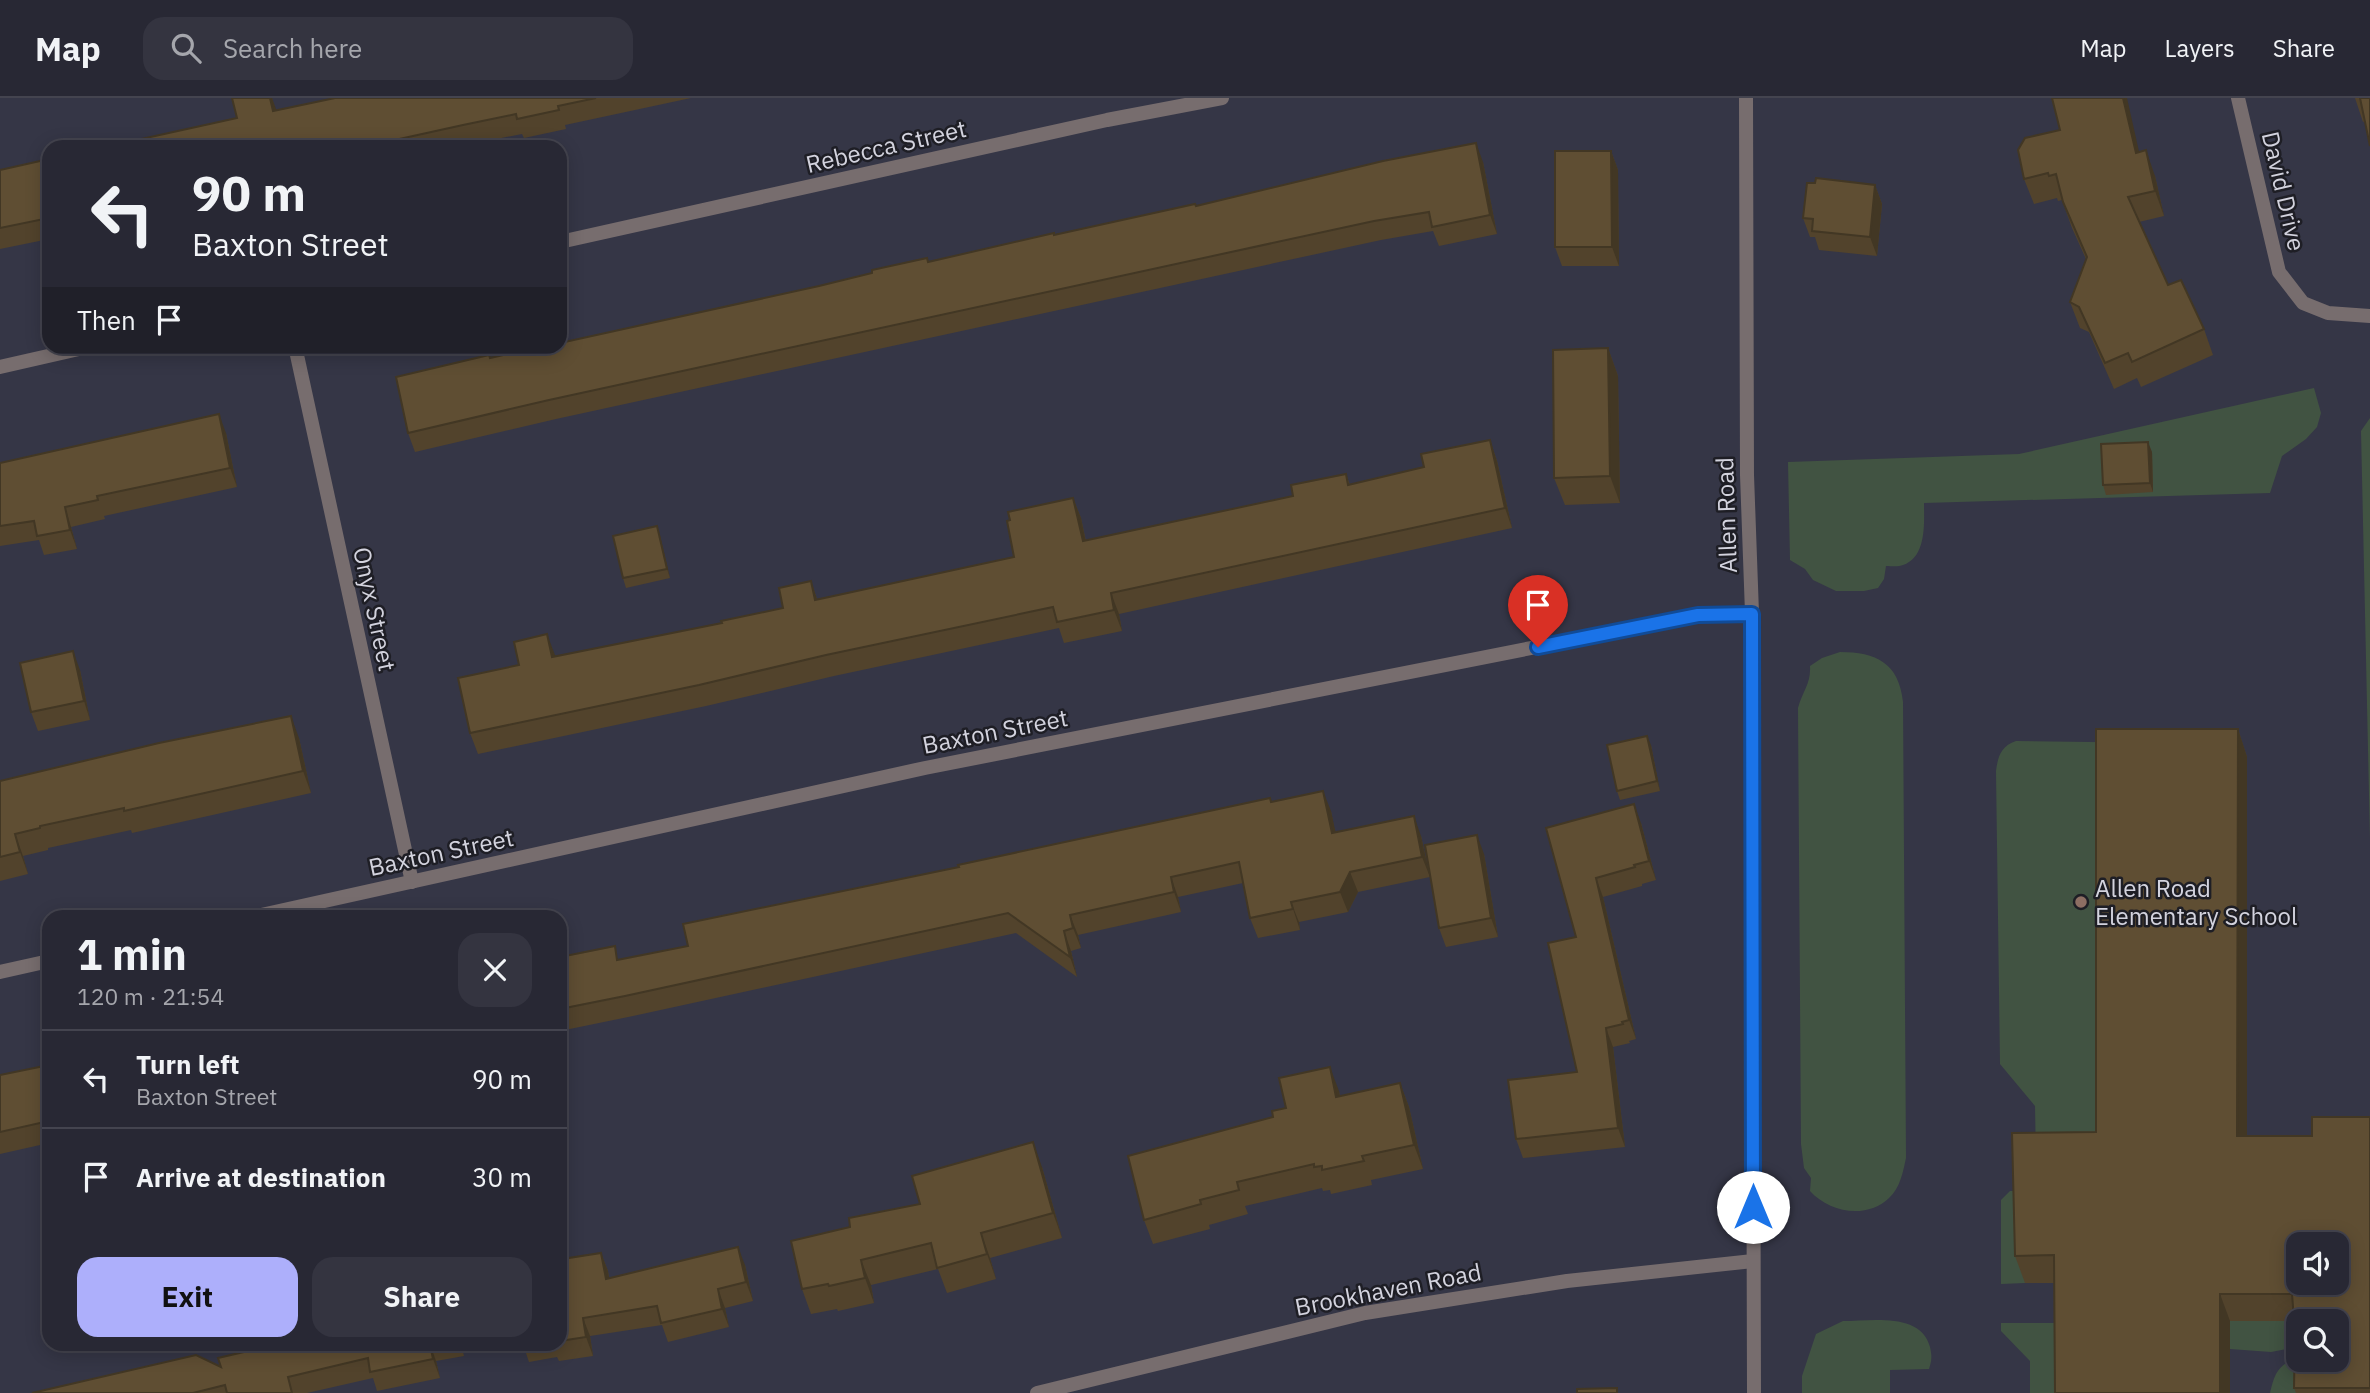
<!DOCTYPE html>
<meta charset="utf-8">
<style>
:root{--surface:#282834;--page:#343440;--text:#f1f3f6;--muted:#a5a6ac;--line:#44444f;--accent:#adaffb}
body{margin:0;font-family:"IBM Plex Sans",sans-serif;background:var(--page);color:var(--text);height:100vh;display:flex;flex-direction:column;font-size:26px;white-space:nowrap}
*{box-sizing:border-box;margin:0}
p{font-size:23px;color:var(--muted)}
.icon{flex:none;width:38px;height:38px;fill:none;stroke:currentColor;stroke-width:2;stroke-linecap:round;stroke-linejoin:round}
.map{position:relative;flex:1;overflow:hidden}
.panel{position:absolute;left:42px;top:812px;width:525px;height:441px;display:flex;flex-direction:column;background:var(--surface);border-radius:21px;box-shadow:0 4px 18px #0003,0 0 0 2px var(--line)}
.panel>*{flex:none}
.top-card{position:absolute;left:42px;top:42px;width:525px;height:214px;border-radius:21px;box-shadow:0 4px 18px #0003,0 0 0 2px var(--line);background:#282834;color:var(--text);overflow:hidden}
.tools{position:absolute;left:2286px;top:1134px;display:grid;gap:14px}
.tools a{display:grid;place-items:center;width:63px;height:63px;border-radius:14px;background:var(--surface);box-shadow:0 4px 18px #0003,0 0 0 2px var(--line);font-size:35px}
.pin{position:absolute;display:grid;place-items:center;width:60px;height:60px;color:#fff;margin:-72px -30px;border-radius:50% 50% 50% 0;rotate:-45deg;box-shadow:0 0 7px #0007}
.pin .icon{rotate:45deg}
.me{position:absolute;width:77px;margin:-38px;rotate:0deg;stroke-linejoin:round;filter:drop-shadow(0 0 5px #0008)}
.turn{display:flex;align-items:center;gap:24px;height:147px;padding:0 35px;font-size:32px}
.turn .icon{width:91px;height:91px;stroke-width:2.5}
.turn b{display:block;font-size:49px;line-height:60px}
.then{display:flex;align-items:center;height:66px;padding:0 35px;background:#0003;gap:14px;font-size:26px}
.round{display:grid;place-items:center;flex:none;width:74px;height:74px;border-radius:21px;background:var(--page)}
.head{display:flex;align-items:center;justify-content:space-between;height:119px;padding:0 35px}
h1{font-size:42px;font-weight:800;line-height:52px}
.button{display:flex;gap:14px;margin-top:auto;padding:14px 35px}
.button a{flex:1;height:80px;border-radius:21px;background:var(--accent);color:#111;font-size:28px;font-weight:800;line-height:80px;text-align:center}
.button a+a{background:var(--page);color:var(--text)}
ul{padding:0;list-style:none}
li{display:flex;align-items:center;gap:21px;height:98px;padding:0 35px;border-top:2px solid var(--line)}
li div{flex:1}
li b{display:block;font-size:26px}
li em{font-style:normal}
header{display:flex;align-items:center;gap:42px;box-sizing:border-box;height:98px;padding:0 35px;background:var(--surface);border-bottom:2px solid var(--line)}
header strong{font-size:33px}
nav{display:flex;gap:38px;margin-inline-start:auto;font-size:24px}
.search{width:490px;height:63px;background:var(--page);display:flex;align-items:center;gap:18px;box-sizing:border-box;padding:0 24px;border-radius:21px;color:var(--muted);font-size:26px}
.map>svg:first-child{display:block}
</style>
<header>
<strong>Map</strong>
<div class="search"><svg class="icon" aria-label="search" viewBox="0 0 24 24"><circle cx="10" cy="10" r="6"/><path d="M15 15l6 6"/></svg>Search here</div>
<nav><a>Map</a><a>Layers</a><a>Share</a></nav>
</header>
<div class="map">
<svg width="2370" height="1295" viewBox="0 0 2370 1295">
<rect width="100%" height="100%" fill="#353646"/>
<g fill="#415342">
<path d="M 2314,290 L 2321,315 L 2317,329 L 2306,341 L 2282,358 L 2270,395 L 1924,405 C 1924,424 1927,459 1903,467 C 1899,469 1891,468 1886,468 L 1884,481 L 1878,490 L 1864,493 L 1836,493 L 1813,482 L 1805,471 L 1790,462 L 1788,364 L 2019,356 Z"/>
<path d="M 2370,320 L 2370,742 L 2361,333 Z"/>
<path d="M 1840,554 C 1876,554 1899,565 1903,604 L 1906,1060 C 1903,1074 1900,1090 1889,1100 C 1866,1122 1829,1114 1810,1093 L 1811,1080 L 1804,1070 L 1801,1046 L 1798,610 C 1803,592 1811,586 1810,568 L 1822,560 Z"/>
<path d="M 2016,643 L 2167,645 L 2106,1061 L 2036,1062 L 2035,1008 L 2000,966 L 1996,673 C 1998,658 2001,648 2016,643 Z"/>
<path d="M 2010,1093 L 2023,1093 L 2025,1185 L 2001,1186 L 2001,1102 Z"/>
<path d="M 1843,1223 C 1871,1223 1921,1214 1930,1249 C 1932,1258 1932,1262 1929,1271 L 1890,1272 L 1890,1295 L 1802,1295 L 1802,1278 L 1816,1236 Z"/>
<path d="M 2230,1223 L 2298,1223 L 2298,1249 L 2271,1254 L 2230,1251 Z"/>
<path d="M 2001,1225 L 2064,1225 L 2065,1295 L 2030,1295 L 2030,1263 L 2001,1233 Z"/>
<path d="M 2298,1261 L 2304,1295 L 2270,1295 C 2274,1277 2278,1265 2298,1261 Z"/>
</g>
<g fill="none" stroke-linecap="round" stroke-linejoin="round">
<g stroke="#776d6e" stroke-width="14">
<path d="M 2238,0 L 2279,174 L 2303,205 L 2328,215 L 2370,218"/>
<path d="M 560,144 L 1107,22 L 1222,0"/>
<path d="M 295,248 L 412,784"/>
<path d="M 0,269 L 92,248"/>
<path d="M 252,819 L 925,670 L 1698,517 L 1752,515"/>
<path d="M 0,874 L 49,863"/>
<path d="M 1037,1295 L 1365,1215 L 1567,1183 L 1753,1163"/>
</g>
<path stroke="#776d6e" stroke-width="14" d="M 1746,0 L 1747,377 L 1752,515 L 1754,1295"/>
</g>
<g fill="#52432c">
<path d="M 232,0 L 272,0 L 276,13 L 335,0 L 691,0 L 565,27 L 566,31 L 524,40 L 522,36 L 456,49 L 105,49 L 237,20 Z"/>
<path d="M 2355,0 L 2370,0 L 2365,23 L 2363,24 Z"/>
<path d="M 2060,32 L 2139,54 L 2155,78 L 2164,118 L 2139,124 L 2168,187 L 2204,231 L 2213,257 L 2141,289 L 2137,280 L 2114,291 L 2089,234 L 2080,230 L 2070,204 L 2086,161 L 2072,130 L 2062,102 L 2058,103 L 2057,100 L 2034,106 L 2024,81 Z"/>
<path d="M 1611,53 L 1618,72 L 1619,168 L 1562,168 L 1555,149 Z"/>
<path d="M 49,61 L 49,141 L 0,151 L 0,72 Z"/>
<path d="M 1483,64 L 1497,136 L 1439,148 L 1433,133 L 1381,142 L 556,321 L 415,354 L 408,335 L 490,260 L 928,164 L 1196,108 Z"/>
<path d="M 1815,85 L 1875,87 L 1882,106 L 1877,158 L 1819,152 L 1815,139 L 1810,139 L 1803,120 Z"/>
<path d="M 1608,250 L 1618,278 L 1620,405 L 1565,407 L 1554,380 Z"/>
<path d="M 226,335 L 237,389 L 104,418 L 105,421 L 71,429 L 77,451 L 44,457 L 39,442 L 0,448 L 0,365 Z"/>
<path d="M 1490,342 L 1497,363 L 1512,430 L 1119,516 L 1122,533 L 1064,545 L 1059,530 L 834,578 L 706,608 L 478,656 L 470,635 L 519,567 L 555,558 L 722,525 L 783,510 L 811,483 L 817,501 L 1014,459 L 1073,400 L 1081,420 L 1086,443 L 1293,398 L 1346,376 L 1350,387 L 1424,369 Z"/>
<path d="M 2152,354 L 2153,394 L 2106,397 L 2103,387 Z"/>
<path d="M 660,438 L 670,480 L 626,490 L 623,480 Z"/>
<path d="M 80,572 L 90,622 L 38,633 L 31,614 Z"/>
<path d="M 2238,631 L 2247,659 L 2247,1038 L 2312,1038 L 2370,1019 L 2370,1295 L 2296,1295 L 2294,1290 L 2294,1223 L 2230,1223 L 2054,1185 L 2025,1185 L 2015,1158 L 2096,1034 Z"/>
<path d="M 299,640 L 311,695 L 132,735 L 131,732 L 48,750 L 48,752 L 23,758 L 28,776 L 0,783 L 0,683 Z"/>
<path d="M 1651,647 L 1660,693 L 1620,702 L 1617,693 Z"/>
<path d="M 1272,704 L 1331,713 L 1335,734 L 1421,738 L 1430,779 L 1358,794 L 1348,814 L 1299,824 L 1300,832 L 1258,840 L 1250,820 L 1243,785 L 1178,799 L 1181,814 L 1078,837 L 1081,850 L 1071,853 L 1077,879 L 1016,835 L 633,918 L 560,933 L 560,859 L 620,862 L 688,848 Z"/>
<path d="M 1641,725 L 1656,782 L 1642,786 L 1642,788 L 1603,799 L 1636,941 L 1629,943 L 1630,945 L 1613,949 L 1625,1049 L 1523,1060 L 1516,1041 L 1577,974 L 1576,839 L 1546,730 Z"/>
<path d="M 1484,756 L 1498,839 L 1446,849 L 1439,830 Z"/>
<path d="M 49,967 L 49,1045 L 0,1056 L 0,977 Z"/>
<path d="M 1400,985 L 1409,1009 L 1423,1071 L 1371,1082 L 1372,1087 L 1331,1096 L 1330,1092 L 1323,1093 L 1322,1090 L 1245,1108 L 1248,1116 L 1209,1127 L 1210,1131 L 1153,1146 L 1144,1122 L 1286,1010 L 1339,993 L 1340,999 Z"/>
<path d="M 1042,1069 L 1062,1140 L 990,1160 L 996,1181 L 947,1195 L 938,1171 L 871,1187 L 874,1205 L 838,1213 L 837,1211 L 811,1216 L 802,1191 L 850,1129 L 920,1106 Z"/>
<path d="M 560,1151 L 564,1161 L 601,1155 L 608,1173 L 609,1180 L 745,1167 L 753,1203 L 725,1210 L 729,1229 L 668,1244 L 662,1227 L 590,1238 L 593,1258 L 559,1263 L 557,1259 L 529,1264 L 523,1246 L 560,1246 Z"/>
<path d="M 278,1246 L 461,1246 L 464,1258 L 436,1263 L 440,1280 L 377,1293 L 373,1280 L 307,1295 L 32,1295 L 221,1269 Z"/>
</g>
<g fill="#423724">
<path d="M 270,0 L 272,0 L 276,11 L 280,32 L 273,13 Z"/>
<path d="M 2123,0 L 2127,0 L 2145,80 L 2136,55 Z"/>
<path d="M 1476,45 L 1483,64 L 1497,136 L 1490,117 Z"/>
<path d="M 2146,52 L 2155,78 L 2164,118 L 2155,93 Z"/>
<path d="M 1611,53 L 1618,72 L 1619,168 L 1612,149 Z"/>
<path d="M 1875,87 L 1882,106 L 1877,158 L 1870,139 Z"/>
<path d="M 1608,250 L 1618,278 L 1620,405 L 1610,378 Z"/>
<path d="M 219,316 L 226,335 L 237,389 L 230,370 Z"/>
<path d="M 1490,342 L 1497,363 L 1512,430 L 1505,410 Z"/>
<path d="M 2148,344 L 2152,354 L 2153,394 L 2150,385 Z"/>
<path d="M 1073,400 L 1081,420 L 1090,464 L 1083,443 Z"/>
<path d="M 65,409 L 71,429 L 77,451 L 70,432 Z"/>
<path d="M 657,428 L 660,438 L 670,480 L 667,471 Z"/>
<path d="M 811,483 L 818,504 L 815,502 Z"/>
<path d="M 1111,495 L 1119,516 L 1122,533 L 1114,512 Z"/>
<path d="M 547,536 L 555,557 L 560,579 L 552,559 Z"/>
<path d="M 73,553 L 80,572 L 90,622 L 84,603 Z"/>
<path d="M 291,618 L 299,640 L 311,695 L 303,673 Z"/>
<path d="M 2238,631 L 2247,659 L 2247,1065 L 2237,1038 Z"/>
<path d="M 1647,638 L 1651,647 L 1660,693 L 1657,683 Z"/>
<path d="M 1323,693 L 1331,713 L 1340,755 L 1332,735 Z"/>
<path d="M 1634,706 L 1641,725 L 1656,782 L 1649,763 Z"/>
<path d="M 1414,718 L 1421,738 L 1430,779 L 1422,759 Z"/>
<path d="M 15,736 L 23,758 L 28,776 L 20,754 Z"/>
<path d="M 1477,737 L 1484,756 L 1498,839 L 1491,820 Z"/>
<path d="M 1350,774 L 1358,794 L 1348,814 L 1340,794 Z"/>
<path d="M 1171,779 L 1178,799 L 1181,814 L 1174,794 Z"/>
<path d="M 1596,780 L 1603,799 L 1636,941 L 1629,922 Z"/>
<path d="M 1291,804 L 1299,824 L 1300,832 L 1293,811 Z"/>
<path d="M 1070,817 L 1078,837 L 1081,850 L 1073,830 Z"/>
<path d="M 1064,833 L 1071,853 L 1077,879 L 1070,859 Z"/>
<path d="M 1606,930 L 1613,949 L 1625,1049 L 1618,1030 Z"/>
<path d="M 1330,969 L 1339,993 L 1345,1024 L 1336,999 Z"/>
<path d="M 1400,985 L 1409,1009 L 1423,1071 L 1414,1047 Z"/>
<path d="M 1033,1044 L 1042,1069 L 1062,1140 L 1053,1115 Z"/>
<path d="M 981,1135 L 990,1160 L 996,1181 L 987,1156 Z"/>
<path d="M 738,1149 L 745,1167 L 753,1203 L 746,1184 Z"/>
<path d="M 601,1155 L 608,1173 L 612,1199 L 606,1181 Z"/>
<path d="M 861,1162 L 871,1187 L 874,1205 L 865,1180 Z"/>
<path d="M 718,1191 L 725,1210 L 729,1229 L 722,1211 Z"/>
<path d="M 2220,1196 L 2230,1223 L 2230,1295 L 2220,1295 Z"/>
<path d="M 583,1220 L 590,1238 L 593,1258 L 586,1239 Z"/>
<path d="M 430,1246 L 436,1263 L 440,1280 L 433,1261 Z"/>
</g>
<g fill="#5f4e33" stroke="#423724" stroke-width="2" fill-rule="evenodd">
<path d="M 232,0 L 270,0 L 273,13 L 335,0 L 596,0 L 558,8 L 559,12 L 517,21 L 516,16 L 463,27 L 363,49 L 105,49 L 237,20 Z"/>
<path d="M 2052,0 L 2123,0 L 2136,55 L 2146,52 L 2155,93 L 2128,99 L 2168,187 L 2181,182 L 2204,231 L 2132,264 L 2128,255 L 2105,265 L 2079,209 L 2070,204 L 2087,159 L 2063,104 L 2056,76 L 2049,78 L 2048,75 L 2024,81 L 2018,52 L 2025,40 L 2060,32 Z"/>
<path d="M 2360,0 L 2370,0 L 2370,48 Z"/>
<path d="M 1476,45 L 1490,117 L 1432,129 L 1429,114 L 1374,123 L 549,302 L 408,335 L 396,279 L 489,257 L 490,260 L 543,248 L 560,248 L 560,245 L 819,188 L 872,175 L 872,172 L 927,160 L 928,164 L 1054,135 L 1054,137 L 1195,106 L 1196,108 L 1383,63 Z"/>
<path d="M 1555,53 L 1611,53 L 1612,149 L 1555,149 Z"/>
<path d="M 49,61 L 49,120 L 0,130 L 0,72 Z"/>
<path d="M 1816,80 L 1875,87 L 1870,139 L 1812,133 L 1813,121 L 1803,120 L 1807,85 L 1815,85 Z"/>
<path d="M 1608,250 L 1610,378 L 1554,380 L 1553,252 Z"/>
<path d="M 219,316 L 230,370 L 97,398 L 98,402 L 65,409 L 70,432 L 37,438 L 34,423 L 0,428 L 0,365 Z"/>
<path d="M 1490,342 L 1505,410 L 1111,495 L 1114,512 L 1057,524 L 1053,509 L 826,557 L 699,587 L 470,635 L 458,580 L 519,567 L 514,544 L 547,536 L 552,559 L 722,525 L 721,523 L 783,510 L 779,490 L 811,483 L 815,502 L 1014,459 L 1007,423 L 1010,422 L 1008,414 L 1073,400 L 1083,443 L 1293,398 L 1291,387 L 1346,376 L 1348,387 L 1424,369 L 1421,356 Z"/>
<path d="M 2148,344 L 2150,385 L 2103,387 L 2101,346 Z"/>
<path d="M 657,428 L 667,471 L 623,480 L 613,438 Z"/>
<path d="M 73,553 L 84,603 L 31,614 L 20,565 Z"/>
<path d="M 291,618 L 303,673 L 124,713 L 124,710 L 40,728 L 40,730 L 15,736 L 20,754 L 0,759 L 0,683 L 159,645 Z"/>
<path d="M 2096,631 L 2238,631 L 2237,1038 L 2312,1038 L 2312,1019 L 2370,1019 L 2370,1290 L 2294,1290 L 2295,1234 L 2292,1196 L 2220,1196 L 2220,1295 L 2055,1295 L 2054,1157 L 2015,1158 L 2012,1035 L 2096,1034 ZM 2298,1146 L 2336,1146 L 2336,1185 L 2298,1185 ZM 2298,1223 L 2336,1223 L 2336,1262 L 2298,1262 Z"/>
<path d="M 1647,638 L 1657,683 L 1617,693 L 1607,647 Z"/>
<path d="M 1323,693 L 1332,735 L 1414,718 L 1422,759 L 1350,774 L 1340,794 L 1291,804 L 1293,811 L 1250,820 L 1239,764 L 1171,779 L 1174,794 L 1070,817 L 1073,830 L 1064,833 L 1070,859 L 1008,815 L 625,898 L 560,911 L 560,859 L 615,848 L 617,862 L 688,848 L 683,826 L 959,769 L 958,767 L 1270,700 L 1271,704 Z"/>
<path d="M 1634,706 L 1649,763 L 1634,767 L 1635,769 L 1596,780 L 1629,922 L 1622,924 L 1623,926 L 1606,930 L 1618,1030 L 1516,1041 L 1508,982 L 1577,974 L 1548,845 L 1576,839 L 1546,730 Z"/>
<path d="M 1477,737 L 1491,820 L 1439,830 L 1425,747 Z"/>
<path d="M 49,967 L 49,1023 L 0,1034 L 0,977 Z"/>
<path d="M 1330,969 L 1336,999 L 1400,985 L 1414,1047 L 1362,1058 L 1364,1063 L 1322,1072 L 1322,1068 L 1314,1069 L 1314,1066 L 1237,1084 L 1239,1092 L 1200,1102 L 1201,1106 L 1144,1122 L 1128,1058 L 1273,1019 L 1272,1013 L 1286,1010 L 1279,980 Z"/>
<path d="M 1033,1044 L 1053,1115 L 981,1135 L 987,1156 L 937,1170 L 931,1145 L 861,1162 L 865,1180 L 829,1188 L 828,1186 L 802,1191 L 791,1143 L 850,1129 L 849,1120 L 920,1106 L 912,1078 Z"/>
<path d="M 738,1149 L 746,1184 L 718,1191 L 722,1211 L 661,1225 L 657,1208 L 583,1220 L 586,1239 L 560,1243 L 560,1151 L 562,1161 L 601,1155 L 606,1181 Z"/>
<path d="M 278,1246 L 430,1246 L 433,1261 L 370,1274 L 368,1260 L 288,1279 L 292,1295 L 227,1295 L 225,1287 L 193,1295 L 32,1295 L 196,1257 L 221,1269 L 218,1260 Z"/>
<path d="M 1617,1290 L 1617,1295 L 1577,1295 L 1577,1291 Z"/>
</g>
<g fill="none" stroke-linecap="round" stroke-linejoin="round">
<g stroke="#114b97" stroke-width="18">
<path id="route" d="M 1538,549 L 1698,517 L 1752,516 L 1753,1109"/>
</g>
<use href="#route" stroke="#1a73e8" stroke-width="12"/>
</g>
<circle fill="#8d6e63" stroke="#1e1e25" stroke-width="2.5" cx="2081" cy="804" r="7"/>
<g text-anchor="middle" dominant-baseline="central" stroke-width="5" stroke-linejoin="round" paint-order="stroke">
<g font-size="24" fill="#d3d3de" stroke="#1e1e25">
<text transform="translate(886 48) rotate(-13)">Rebecca Street</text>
<text transform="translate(2284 93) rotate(77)">David Drive</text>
<text transform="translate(1726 417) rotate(-92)">Allen Road</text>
<text transform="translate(375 511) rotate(78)">Onyx Street</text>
<text transform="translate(995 633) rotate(-11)">Baxton Street</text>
<text transform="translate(441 754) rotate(-12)">Baxton Street</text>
<text transform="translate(1388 1191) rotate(-11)">Brookhaven Road</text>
</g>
<g font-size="24" fill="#d3d3de" stroke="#1e1e25" text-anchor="start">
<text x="2095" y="790">Allen Road<tspan x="2095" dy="28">Elementary School</tspan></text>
</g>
</g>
</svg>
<div class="tools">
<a><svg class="icon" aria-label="sound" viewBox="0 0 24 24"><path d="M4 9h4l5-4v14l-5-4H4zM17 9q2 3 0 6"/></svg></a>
<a><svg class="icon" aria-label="search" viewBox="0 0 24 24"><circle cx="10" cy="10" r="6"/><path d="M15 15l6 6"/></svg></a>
</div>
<div class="pin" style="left:1538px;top:549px;background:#d93025"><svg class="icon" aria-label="arrive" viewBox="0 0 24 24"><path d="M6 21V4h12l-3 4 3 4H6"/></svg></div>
<svg class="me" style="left:1753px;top:1109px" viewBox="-20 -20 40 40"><circle r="19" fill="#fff"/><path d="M0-13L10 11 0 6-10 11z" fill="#1a73e8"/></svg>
<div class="top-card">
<div class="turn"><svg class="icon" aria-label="left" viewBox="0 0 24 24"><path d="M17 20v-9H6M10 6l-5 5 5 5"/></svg><div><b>90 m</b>Baxton Street</div></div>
<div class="then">Then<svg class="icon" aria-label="arrive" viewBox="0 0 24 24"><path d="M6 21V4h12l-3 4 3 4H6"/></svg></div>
</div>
<section class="panel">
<div class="head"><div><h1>1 min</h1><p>120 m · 21:54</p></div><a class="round"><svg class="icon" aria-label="close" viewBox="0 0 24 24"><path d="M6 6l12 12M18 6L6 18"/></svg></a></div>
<ul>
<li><svg class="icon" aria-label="left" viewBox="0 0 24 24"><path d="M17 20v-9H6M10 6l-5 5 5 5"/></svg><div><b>Turn left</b><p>Baxton Street</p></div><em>90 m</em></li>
<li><svg class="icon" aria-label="arrive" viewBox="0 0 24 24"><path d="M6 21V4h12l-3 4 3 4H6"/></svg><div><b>Arrive at destination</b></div><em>30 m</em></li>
</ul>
<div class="button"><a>Exit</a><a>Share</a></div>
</section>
</div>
